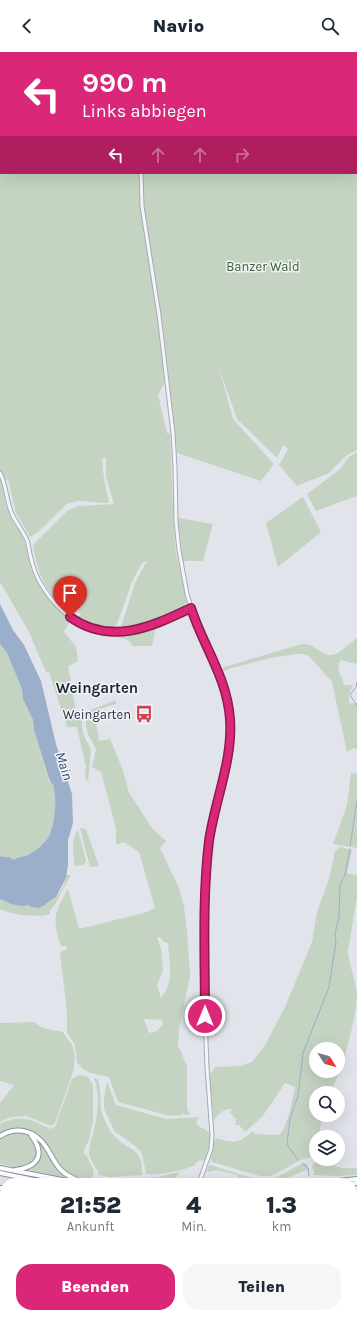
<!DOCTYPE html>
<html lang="de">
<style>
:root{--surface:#fff;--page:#f6f6f7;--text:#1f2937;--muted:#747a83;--accent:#db2777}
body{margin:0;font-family:Karla,sans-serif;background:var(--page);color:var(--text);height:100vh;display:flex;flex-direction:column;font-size:15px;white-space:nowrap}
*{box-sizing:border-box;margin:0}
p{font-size:13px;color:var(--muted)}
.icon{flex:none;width:22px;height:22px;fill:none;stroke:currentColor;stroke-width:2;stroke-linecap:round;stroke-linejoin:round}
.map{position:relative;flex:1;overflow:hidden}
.side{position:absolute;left:0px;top:1126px;width:357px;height:140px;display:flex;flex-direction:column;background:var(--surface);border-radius:16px 16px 0 0;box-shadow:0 4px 16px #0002}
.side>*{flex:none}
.guide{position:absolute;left:0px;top:0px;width:357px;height:122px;box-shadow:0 4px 16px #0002;background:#db2777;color:#fff;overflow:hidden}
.needle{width:26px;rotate:127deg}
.fabs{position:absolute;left:309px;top:990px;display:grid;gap:8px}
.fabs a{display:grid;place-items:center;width:36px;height:36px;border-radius:50%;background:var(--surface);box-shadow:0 4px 16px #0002;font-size:20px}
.pin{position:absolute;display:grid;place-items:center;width:34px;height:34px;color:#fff;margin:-41px -17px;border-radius:50% 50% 50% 0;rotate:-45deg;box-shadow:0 0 4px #0007}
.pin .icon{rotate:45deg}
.me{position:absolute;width:44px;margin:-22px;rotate:0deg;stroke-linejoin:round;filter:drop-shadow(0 0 3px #0008)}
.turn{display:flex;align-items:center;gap:14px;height:84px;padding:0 16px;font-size:18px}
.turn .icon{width:52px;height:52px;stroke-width:2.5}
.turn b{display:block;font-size:28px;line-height:34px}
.lanes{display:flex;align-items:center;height:38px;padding:0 16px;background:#0003;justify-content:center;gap:20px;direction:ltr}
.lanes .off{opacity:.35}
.eta{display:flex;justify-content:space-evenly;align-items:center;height:68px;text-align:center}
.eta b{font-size:24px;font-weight:800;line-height:28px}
.button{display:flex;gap:8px;margin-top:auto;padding:8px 16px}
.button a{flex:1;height:46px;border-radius:16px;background:var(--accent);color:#fff;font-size:16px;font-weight:800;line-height:46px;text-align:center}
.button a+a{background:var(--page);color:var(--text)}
header{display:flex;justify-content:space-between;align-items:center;height:52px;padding:0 16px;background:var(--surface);font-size:18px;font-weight:800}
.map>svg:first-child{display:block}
</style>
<header><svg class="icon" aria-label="back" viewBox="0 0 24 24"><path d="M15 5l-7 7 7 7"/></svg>Navio<svg class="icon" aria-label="search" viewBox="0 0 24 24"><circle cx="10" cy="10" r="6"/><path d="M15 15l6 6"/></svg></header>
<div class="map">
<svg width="357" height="1266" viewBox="0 0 357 1266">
<rect width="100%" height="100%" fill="#e1e4ea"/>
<g fill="#c5d4c2" fill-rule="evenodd">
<path d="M 101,0 L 357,0 L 357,398 L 347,403 L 329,421 L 297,434 L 279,413 L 288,397 L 283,393 L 277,406 L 237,367 L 219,316 L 233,367 L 274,412 L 261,429 L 177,401 C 172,357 168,313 162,270 C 154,221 142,171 143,121 L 356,121 L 356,1 Z"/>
<path d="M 0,15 L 1,121 L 140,121 L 140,137 L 143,168 L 159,272 L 164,318 L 164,332 L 158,343 L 167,381 L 170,382 L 174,476 L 176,501 L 187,550 L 182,556 L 135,576 L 123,577 L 121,575 L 135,531 L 147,509 L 142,511 C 129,531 125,555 115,576 C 101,576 90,572 77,567 L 81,562 L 71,549 L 65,556 C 44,537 37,520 33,493 L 67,459 L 78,454 L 114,452 L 106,424 L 106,406 L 102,407 L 104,427 L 109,450 L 107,451 L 78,449 L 67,452 L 37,481 L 30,485 L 16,461 L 8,427 L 1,429 C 4,439 4,450 8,459 C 12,469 20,478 23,486 C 27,496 28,506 31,516 C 38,538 54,553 71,567 L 64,580 L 76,595 L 78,609 L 68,614 L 76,660 L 85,659 L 82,666 L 82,675 L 84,684 L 91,697 L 88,730 L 85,726 L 86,715 L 77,675 L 67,675 L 49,620 L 46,620 L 28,578 L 0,530 Z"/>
<path d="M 357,400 L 357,444 L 316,459 L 307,442 L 339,418 L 349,405 Z"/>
<path d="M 303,445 L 321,480 L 278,515 L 266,471 Z"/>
<path d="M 178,466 L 213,472 L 203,509 L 183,509 Z"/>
<path d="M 156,574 L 152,594 L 133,594 L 128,588 L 113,584 L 114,582 C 129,581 143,580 156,574 Z"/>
<path d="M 357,586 L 357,610 L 356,612 L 341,608 C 334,617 342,623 344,633 L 353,633 L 349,643 L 349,651 L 357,651 L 357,697 L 353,696 L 347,700 L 332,630 L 309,604 L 304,602 L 296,602 L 270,606 L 228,617 L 222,621 L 221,619 L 224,615 L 295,594 L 303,592 L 310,593 L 327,603 L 332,603 L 338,601 Z"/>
<path d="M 0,592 L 7,601 L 22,637 L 23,647 L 33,668 L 34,678 L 49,730 L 53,731 L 54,733 L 53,735 C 58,746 54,773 49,784 C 46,790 35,800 28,803 C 23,805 18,804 14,808 L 3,805 L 0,804 Z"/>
<path d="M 116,648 L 116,652 L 100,657 L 95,662 L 99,689 L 110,687 C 116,701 126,723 128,739 L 152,776 L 166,789 L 160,796 L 179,836 L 184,855 L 187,878 L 190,924 L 179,977 L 178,995 C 184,1002 182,1006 187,1013 L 187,1057 L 190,1062 L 186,1063 L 183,1061 L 183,1063 L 170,1064 L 118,1050 L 109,1025 L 90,1021 L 83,1017 L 77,1010 L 75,993 L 67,981 L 67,960 L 60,900 L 67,897 L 66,894 L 61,894 C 52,867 54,861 68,837 L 79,877 L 147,860 L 155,856 L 139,800 L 124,790 L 116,793 L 116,776 L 101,720 L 92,715 L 96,697 L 88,682 L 86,674 L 86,667 L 91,658 ZM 157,885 L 160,885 L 163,889 L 168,891 C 169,911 175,930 161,946 L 157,933 L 163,919 L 161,897 ZM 144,967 L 162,968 L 163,972 L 157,979 L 149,981 Z"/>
<path d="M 351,721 L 357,722 L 357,796 L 333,792 L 347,753 Z"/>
<path d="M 80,776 L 86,777 L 99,814 L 90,815 Z"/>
<path d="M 78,778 L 86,809 L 84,813 L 75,814 C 74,802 70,788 78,778 Z"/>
<path d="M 340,795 L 352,798 L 347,821 L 357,823 L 357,845 L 348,899 C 349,913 355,926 357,941 C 357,966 342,1019 330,1041 L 316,1041 L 316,1063 L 323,1063 L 318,1085 L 316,1085 L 316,1094 L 311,1105 L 301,1108 L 271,1124 L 260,1124 L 212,1110 L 211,1107 L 214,1089 L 217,1086 C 234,1092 239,1091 253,1079 L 255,1082 L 279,1083 L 284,1076 L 289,1063 L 295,1035 L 285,1031 L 262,1065 L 245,1080 L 239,1073 L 235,1073 L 236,1067 L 230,1061 L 232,1057 C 223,1057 219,1061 214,1068 L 209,1025 L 215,1015 L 241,1014 L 252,1010 L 264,995 L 273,978 L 285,955 L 312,890 L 317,860 L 329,827 L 335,799 ZM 316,997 L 338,997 L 338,1019 L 316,1019 Z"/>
<path d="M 66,823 L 71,823 L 54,854 L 50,858 L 50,862 C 35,866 14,863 0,857 L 0,847 C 9,851 19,856 29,853 L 31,855 C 49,856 65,841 66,823 Z"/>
<path d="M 34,970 C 40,977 55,978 63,980 C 65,984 68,987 71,991 C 76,1000 75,1011 73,1020 L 55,1071 L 51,1074 L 26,1064 L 11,1065 L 0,1070 L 0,1051 L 14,1033 L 0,1029 L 0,971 Z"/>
<path d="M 78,1023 L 86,1024 L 89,1026 L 93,1033 L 93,1070 L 88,1091 L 85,1095 L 84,1102 L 87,1104 L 94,1119 L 92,1126 C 81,1127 72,1124 65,1118 C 58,1113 55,1104 50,1097 C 38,1079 20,1069 0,1081 L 0,1072 C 20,1062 31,1067 50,1077 L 55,1075 L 72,1027 Z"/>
<path d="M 95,1026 L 98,1028 C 101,1037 100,1047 101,1056 C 102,1064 107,1075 112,1081 C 125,1100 144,1092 142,1123 L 109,1125 L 99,1123 C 97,1115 89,1109 89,1101 C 89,1095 91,1088 93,1082 C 97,1066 101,1043 94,1027 Z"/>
<path d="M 107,1029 L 116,1053 L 166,1067 L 199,1065 L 196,1071 L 198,1074 L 206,1078 L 210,1082 L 209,1096 L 206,1108 L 197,1109 C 197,1110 195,1113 193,1114 C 186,1118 154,1124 146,1122 L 142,1101 L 134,1093 L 115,1080 L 104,1057 L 104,1046 Z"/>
<path d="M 19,1080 C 38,1083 45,1111 22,1115 C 15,1116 7,1113 0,1112 L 0,1087 L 11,1081 Z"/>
<path d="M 40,1090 L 56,1116 L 64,1125 L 30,1118 C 41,1106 42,1107 40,1090 Z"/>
<path d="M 316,1110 L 343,1116 L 357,1116 L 357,1123 L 338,1124 L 313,1123 L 314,1118 L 312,1116 L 313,1112 Z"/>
<path d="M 305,1111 L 307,1112 L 310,1119 L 306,1118 L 274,1131 L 267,1131 L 238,1125 L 238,1123 L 217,1118 L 206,1120 L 209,1113 L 211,1113 C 228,1118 257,1131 274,1126 C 285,1123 293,1114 305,1111 Z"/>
<path d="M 179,1120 L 177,1125 L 166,1129 L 123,1130 L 123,1127 L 158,1125 Z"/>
<path d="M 0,1195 L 5,1196 L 5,1231 L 0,1235 Z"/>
<path d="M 352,1225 L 357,1229 L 357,1266 L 248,1266 L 265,1261 L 352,1261 Z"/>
<path d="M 81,1261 L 191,1261 L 196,1266 L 53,1266 Z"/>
</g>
<path fill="#9bafcb" d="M 0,552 L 13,578 L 24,593 L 41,629 L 56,692 L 72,742 L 73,771 L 68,788 L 68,813 L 66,826 L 56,845 L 43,854 L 39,856 L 31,855 L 29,853 C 19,856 9,851 0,847 L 0,804 L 3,805 L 9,805 L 14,808 C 18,804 23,805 28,803 C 35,800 46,790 49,784 C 54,773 58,746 53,735 L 54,733 L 51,731 L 49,727 L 34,678 L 33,668 L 23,647 L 22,637 L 7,601 L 0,592 Z"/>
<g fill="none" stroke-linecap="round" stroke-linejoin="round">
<g stroke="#9bafcb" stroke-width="1">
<path d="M 357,630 L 356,635 L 350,643 L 357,654"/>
<path d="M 350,794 L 357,749"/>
<path d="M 298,1108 L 287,1092 L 290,1067 L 298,1044 L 303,1001 L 329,935 L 336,890 L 335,882 L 339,865 L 340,833 L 345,823 L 350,797"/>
<path d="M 302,1111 L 308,1116 L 309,1124"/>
<path d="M 352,1218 L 357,1221"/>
</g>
<g stroke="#a6aab4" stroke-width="5">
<g id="tertiary">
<path d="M 64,0 L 64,1"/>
<path d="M 141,121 L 142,154 L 159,263 L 173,381 L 175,415 L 176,470 L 179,498 L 187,542 L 193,562 L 217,615 L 225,640 L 230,666 L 230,683 L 227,708 L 211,780 L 206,822 L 205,845 L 205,964 L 207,1015 L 212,1083 L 211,1097 L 199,1131"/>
<path d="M 0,421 C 7,434 6,449 12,462 C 16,471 23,479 27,488 C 29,494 29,500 31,506 C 33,515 36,524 41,532 C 64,571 102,590 147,576 C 162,571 177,563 191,556"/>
<path d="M 0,1193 L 5,1194"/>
</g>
</g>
<g stroke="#8890a1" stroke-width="6">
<g id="motorway">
<path d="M 0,1084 C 17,1074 35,1078 46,1095 C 51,1102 54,1111 61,1118 C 68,1125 76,1128 85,1131"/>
<path d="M 0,1116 L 78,1131"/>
<path d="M 15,1118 C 38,1115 46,1103 31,1083"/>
<path d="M 0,1121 L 49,1131"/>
<path d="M 320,1131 L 357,1127"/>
<path d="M 352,1132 L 357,1131"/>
<path d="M 0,1136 L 5,1137"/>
</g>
</g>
<use href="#tertiary" stroke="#f4f5f8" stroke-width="3"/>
<use href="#motorway" stroke="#fff" stroke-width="4"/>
</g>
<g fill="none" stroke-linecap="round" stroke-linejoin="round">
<g stroke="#8e194d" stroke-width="10">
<path id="route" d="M 70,565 C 111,594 151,575 191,556 C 203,594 227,625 230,667 C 233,708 215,748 209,789 C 202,847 205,906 205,964"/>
</g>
<use href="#route" stroke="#db2777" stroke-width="7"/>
</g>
<defs>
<g id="bus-bare" transform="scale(1.38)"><path d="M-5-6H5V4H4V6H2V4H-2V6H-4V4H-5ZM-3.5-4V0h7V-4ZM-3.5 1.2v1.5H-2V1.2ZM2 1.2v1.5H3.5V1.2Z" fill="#d2434f" stroke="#f1f3f7" stroke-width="2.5" paint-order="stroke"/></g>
</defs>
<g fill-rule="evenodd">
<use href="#bus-bare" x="144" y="662"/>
</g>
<g text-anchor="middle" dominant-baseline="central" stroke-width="3" stroke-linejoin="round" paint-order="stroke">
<g font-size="13" fill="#3b5e36" stroke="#f1f3f7">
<text x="263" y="214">Banzer Wald</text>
</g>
<g font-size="13" fill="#293042" stroke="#f1f3f7" text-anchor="end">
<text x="131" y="662">Weingarten</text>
</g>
<g font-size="14" font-style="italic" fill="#324c77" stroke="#f1f3f7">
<text transform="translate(64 714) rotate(73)">Main</text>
</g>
<g font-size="15" font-weight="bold" fill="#1b2233" stroke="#f1f3f7">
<text x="97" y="636">Weingarten</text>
</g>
</g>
</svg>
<div class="fabs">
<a><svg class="needle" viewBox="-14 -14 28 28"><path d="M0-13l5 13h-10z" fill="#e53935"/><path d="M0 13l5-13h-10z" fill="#747a83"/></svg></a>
<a><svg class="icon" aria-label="search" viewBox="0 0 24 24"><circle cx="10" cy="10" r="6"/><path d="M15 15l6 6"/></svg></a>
<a><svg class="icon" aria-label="layers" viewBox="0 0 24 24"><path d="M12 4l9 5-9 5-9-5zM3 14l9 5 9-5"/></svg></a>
</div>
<div class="pin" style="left:70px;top:565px;background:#d93025"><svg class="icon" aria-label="arrive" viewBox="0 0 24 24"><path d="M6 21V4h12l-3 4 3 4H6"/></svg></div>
<svg class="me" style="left:205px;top:964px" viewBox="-20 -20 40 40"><circle r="17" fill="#db2777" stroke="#fff" stroke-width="3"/><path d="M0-11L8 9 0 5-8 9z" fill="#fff"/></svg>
<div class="guide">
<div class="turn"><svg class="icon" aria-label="left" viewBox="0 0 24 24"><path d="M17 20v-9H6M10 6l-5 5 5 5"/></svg><div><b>990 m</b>Links abbiegen</div></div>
<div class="lanes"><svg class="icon" aria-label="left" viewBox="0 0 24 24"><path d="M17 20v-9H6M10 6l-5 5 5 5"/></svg><svg class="icon off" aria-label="ahead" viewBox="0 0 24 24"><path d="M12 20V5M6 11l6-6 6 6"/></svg><svg class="icon off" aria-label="ahead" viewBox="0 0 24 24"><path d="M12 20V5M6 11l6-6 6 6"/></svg><svg class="icon off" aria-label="right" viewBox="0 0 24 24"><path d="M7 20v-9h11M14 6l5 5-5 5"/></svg></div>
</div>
<section class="side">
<div class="eta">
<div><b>21:52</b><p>Ankunft</p></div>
<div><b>4</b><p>Min.</p></div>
<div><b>1.3</b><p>km</p></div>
</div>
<div class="button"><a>Beenden</a><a>Teilen</a></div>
</section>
</div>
